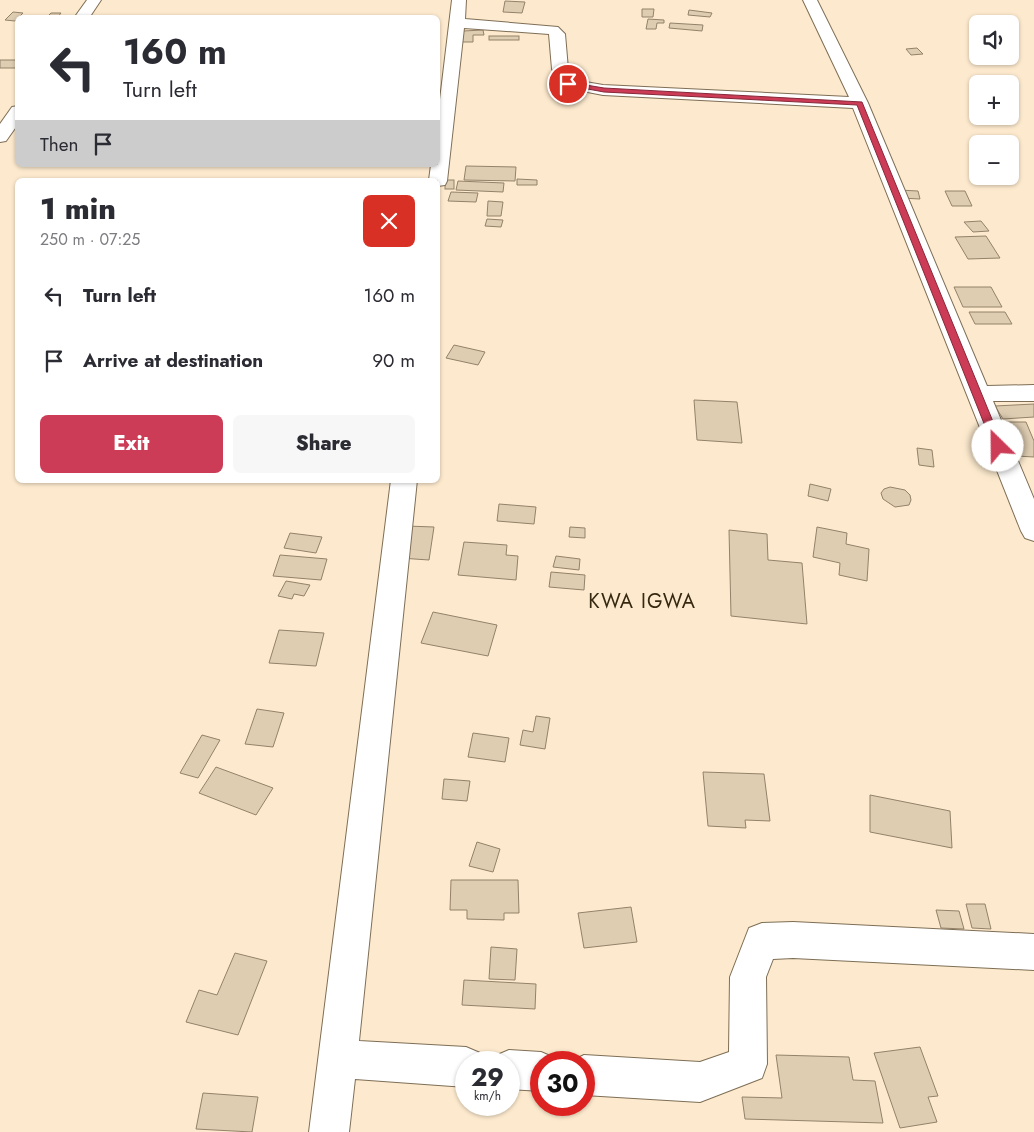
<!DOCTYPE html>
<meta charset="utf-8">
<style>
:root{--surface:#fff;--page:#f7f7f7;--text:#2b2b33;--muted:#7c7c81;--accent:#cc3c56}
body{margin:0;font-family:Jost,sans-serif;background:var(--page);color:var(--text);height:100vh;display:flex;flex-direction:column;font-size:19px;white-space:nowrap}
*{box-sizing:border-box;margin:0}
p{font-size:16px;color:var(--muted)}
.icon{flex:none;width:28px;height:28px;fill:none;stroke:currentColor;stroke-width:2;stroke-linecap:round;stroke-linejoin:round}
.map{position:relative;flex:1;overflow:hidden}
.drawer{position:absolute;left:15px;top:178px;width:425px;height:305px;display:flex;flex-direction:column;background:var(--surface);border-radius:8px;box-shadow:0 1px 4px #0004}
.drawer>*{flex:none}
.guide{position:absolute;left:15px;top:15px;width:425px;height:152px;border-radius:8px;box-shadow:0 1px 4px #0004;background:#fff;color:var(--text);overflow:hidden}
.fabs{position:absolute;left:969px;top:15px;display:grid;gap:10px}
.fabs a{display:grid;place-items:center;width:50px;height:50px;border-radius:8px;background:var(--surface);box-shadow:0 1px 4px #0004;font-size:25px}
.speed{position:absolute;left:455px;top:1051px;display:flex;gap:10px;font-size:25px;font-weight:700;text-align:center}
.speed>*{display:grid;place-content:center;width:65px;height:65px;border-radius:50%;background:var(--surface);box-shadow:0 1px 4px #0004;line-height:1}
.speed small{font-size:12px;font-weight:400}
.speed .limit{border:8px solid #d22;background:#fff;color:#111}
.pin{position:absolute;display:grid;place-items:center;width:42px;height:42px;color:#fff;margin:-21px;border:2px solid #fff;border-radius:50%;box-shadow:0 1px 5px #0007}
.me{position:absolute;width:55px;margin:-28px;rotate:337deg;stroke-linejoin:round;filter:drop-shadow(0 0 4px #0008)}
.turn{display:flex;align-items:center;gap:18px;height:105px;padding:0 25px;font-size:22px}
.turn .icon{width:65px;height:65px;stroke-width:2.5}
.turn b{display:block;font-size:35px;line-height:42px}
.then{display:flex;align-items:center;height:48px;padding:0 25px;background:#0003;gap:10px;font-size:19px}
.round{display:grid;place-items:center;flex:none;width:52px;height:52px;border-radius:8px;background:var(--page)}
.headline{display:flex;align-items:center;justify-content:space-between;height:85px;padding:0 25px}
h1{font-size:30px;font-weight:800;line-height:38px}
.cta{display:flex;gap:10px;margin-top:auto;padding:10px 25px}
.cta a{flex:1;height:58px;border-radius:8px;background:var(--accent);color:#fff;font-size:20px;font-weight:800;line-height:58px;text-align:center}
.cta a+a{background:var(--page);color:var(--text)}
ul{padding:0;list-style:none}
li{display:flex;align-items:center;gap:15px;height:65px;padding:0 25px}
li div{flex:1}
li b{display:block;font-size:19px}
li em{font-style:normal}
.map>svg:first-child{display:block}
</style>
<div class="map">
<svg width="1034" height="1132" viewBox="0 0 1034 1132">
<rect width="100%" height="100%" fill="#fdeace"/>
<g fill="#dfcdb2" stroke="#938269">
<path d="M 505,1 L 525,2 L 522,13 L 503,12 Z"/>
<path d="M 642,9 L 654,9 L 653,17 L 642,17 Z"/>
<path d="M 689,10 L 712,13 L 710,17 L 688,15 Z"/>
<path d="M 13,12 L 23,13 L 15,21 L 5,20 Z"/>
<path d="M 51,13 L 61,13 L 57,18 L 39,18 L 48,16 Z"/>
<path d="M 648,19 L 664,20 L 664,23 L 657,23 L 656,29 L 646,29 Z"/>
<path d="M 670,23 L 703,25 L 702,31 L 669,28 Z"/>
<path d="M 483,30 L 484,35 L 473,35 L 473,42 L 462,42 L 463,31 Z"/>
<rect x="489" y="36" width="30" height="4"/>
<path d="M 917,48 L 923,54 L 911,55 L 906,49 Z"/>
<rect x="0" y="60" width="18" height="8"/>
<path d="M 466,166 L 516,167 L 515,181 L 464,180 Z"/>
<path d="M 517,179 L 537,180 L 537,185 L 517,185 Z"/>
<rect x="445" y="180" width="9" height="9"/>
<path d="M 458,181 L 504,183 L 503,192 L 456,190 Z"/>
<path d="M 898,190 L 918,191 L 920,199 L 901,198 Z"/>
<path d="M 945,191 L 965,191 L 972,206 L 952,206 Z"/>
<path d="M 451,192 L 478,193 L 476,202 L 448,201 Z"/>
<path d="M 488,201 L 503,202 L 501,216 L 487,216 Z"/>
<path d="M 487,219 L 503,220 L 501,227 L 485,226 Z"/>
<path d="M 981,221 L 989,231 L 973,232 L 964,222 Z"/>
<path d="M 986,236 L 1000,258 L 968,259 L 955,237 Z"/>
<path d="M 954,287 L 991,287 L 1002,307 L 963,307 Z"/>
<path d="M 969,312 L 1005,312 L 1012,324 L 975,324 Z"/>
<path d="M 454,345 L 485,352 L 478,365 L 446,358 Z"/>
<path d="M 694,400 L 737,402 L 742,443 L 697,440 Z"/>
<path d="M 1034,404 L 1034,417 L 1003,419 L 995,406 Z"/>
<path d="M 1003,422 L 1026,422 L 1034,441 L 1034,457 L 1016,456 Z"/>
<path d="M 917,448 L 932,450 L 934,467 L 919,465 Z"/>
<path d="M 810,484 L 831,489 L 828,501 L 808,496 Z"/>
<path d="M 890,487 L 905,490 L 910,495 L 911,500 L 909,505 L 895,507 L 883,499 L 881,493 L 884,489 Z"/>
<path d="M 499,504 L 536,507 L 534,524 L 497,521 Z"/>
<path d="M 406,526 L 434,527 L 429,560 L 400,558 Z"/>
<path d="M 570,527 L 585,528 L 585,538 L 569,537 Z"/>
<path d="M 817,527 L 847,533 L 846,544 L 869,549 L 867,581 L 839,575 L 840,563 L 813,557 Z"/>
<path d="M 729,530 L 767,534 L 768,560 L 802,563 L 807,624 L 731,616 Z"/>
<path d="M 290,533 L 322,537 L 316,553 L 284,548 Z"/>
<path d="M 464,542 L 507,545 L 506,555 L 518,556 L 516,580 L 458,575 Z"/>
<path d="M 280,555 L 327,559 L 321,580 L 273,576 Z"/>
<path d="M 556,556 L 580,559 L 579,570 L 553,567 Z"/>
<path d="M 551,572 L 585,575 L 584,590 L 549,587 Z"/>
<path d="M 286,581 L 310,585 L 304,596 L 294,594 L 292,599 L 278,596 Z"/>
<path d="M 433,612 L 497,625 L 488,656 L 421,643 Z"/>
<path d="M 279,630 L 324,633 L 316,666 L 269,663 Z"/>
<path d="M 257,709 L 284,713 L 273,747 L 245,744 Z"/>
<path d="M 536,716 L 550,718 L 545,749 L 520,745 L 523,730 L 533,732 Z"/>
<path d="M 473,733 L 509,738 L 505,762 L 468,757 Z"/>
<path d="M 202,735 L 220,740 L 198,778 L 180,773 Z"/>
<path d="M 216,767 L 273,788 L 256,815 L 199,793 Z"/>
<path d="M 703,772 L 764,774 L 770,821 L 745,820 L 746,828 L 708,826 Z"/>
<path d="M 444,779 L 470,781 L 467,801 L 442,799 Z"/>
<path d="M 870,795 L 950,811 L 952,848 L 870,832 Z"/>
<path d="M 477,842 L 500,849 L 493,872 L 469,866 Z"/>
<path d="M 451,880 L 518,880 L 519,913 L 504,913 L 504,920 L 467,919 L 467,910 L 450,910 Z"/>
<path d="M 966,904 L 985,904 L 991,929 L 972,928 Z"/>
<path d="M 631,907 L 637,942 L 584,948 L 578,913 Z"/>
<path d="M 936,910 L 959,911 L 964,929 L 941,928 Z"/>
<path d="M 491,947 L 517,949 L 515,980 L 489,979 Z"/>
<path d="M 235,953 L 267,961 L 238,1035 L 186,1022 L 199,990 L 217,995 Z"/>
<path d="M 464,980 L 536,984 L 535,1009 L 462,1005 Z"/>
<path d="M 920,1047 L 938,1096 L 928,1097 L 937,1122 L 900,1128 L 874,1053 Z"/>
<path d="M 776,1055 L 849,1057 L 853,1080 L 875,1081 L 883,1123 L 745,1119 L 742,1097 L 782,1098 Z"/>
<path d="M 203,1093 L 258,1097 L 252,1132 L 196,1129 Z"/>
</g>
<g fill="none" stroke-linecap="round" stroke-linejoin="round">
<g stroke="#7e6e55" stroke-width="2">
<g id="street">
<path d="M 87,0 L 101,0 L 89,18 L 74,18 Z"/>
<path d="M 452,0 L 466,0 L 465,19 L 558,27 L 565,34 L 568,69 L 574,80 L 603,85 L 849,97 L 803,0 L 817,0 L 868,103 L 987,386 L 1034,385 L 1034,401 L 993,401 L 1034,499 L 1034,541 L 1025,538 L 1021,531 L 853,108 L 603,95 L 562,87 L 552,69 L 549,34 L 464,28 L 447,181 L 445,185 L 438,186 L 438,180 L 429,180 L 431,165 L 438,165 L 438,116 Z"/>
<path d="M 18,106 L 18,124 L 6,141 L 0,142 L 0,124 L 12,107 Z"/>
<path d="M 391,480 L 417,480 L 359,1041 L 466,1047 L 480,1053 L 484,1062 L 466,1062 L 466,1087 L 355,1079 L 349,1132 L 309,1132 Z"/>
<path d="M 793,922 L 1034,934 L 1034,970 L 793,958 L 773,959 L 766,977 L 767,1064 L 762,1078 L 700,1102 L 584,1095 L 584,1062 L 570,1062 L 584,1055 L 700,1062 L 729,1052 L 730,977 L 749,928 L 762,923 Z"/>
<path d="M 509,1050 L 541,1052 L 555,1058 L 557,1062 L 541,1062 L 541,1091 L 509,1089 L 509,1062 L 493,1062 L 495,1056 Z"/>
</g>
</g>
<use href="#street" fill="#fff" fill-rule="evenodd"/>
</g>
<path fill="#cc3c56" stroke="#852738" d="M 568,82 L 604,88 L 862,102 L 1003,446 L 1002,448 L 995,448 L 993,446 L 857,105 L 604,92 L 566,85 L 565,84 Z"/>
<g text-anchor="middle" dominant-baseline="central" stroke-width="4" stroke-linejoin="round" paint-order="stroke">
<g font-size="20" letter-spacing="1" fill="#362811" stroke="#fdeace">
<text x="642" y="601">KWA IGWA</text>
</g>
</g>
</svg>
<div class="fabs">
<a><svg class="icon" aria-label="sound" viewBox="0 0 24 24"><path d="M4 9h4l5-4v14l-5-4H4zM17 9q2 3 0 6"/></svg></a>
<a>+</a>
<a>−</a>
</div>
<div class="speed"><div>29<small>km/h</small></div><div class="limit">30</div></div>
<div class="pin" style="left:568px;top:84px;background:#d93025"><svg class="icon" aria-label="arrive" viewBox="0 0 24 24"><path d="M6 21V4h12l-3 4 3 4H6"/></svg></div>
<svg class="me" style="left:998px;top:446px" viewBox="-20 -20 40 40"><circle r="19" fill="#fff"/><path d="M0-13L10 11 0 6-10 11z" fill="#cc3c56"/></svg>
<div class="guide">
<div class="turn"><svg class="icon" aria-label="left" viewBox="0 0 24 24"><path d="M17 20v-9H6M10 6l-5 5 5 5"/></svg><div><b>160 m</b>Turn left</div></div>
<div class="then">Then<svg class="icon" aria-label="arrive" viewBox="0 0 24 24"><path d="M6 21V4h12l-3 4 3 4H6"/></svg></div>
</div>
<section class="drawer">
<div class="headline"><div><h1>1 min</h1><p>250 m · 07:25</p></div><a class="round" style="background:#d93025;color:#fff"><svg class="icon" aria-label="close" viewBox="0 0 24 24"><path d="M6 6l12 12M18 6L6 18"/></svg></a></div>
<ul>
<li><svg class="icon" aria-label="left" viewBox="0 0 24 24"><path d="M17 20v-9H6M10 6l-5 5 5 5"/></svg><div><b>Turn left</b></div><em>160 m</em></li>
<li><svg class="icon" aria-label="arrive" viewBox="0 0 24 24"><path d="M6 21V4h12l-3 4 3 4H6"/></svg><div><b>Arrive at destination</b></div><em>90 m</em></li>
</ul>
<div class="cta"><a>Exit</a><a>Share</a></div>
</section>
</div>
